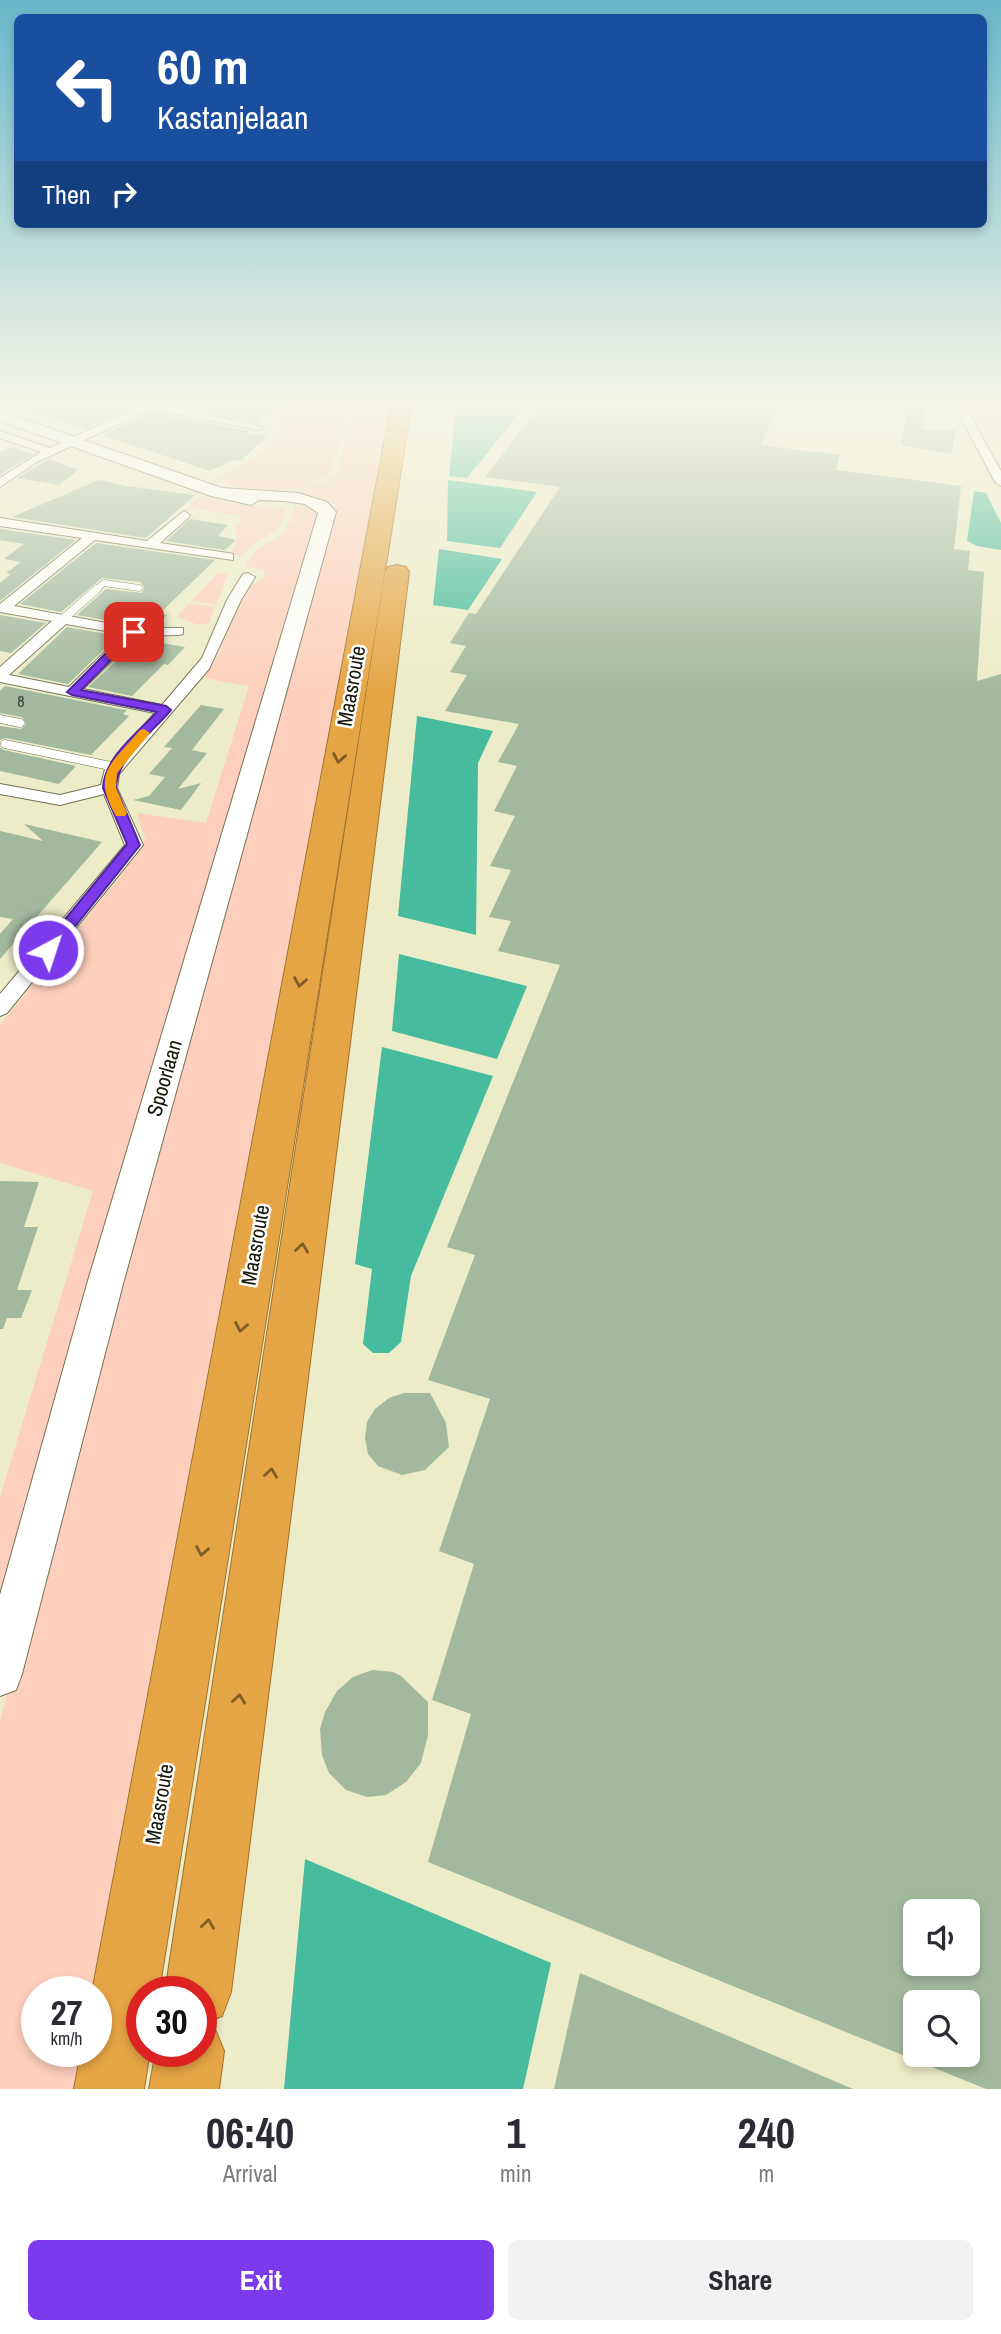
<!DOCTYPE html>
<style>
:root{--surface:#fff;--page:#f2f2f3;--text:#2b2b33;--muted:#7c7c81;--accent:#7c3aed}
body{margin:0;font-family:"Archivo Narrow",sans-serif;background:var(--page);color:var(--text);height:100vh;display:flex;flex-direction:column;font-size:26px;white-space:nowrap}
*{box-sizing:border-box;margin:0}
p{font-size:23px;color:var(--muted)}
.icon{flex:none;width:38px;height:38px;fill:none;stroke:currentColor;stroke-width:2;stroke-linecap:round;stroke-linejoin:round}
.map{position:relative;height:2089px;overflow:hidden}
.side{display:flex;flex-direction:column;background:var(--surface);flex:1}
.side>*{flex:none}
.banner{position:absolute;left:14px;top:14px;width:973px;height:214px;border-radius:10px;box-shadow:0 4px 10px #0003;background:#1a4fa0;color:#fff;overflow:hidden}
.tools{position:absolute;left:903px;top:1899px;display:grid;gap:14px}
.tools a{display:grid;place-items:center;width:77px;height:77px;border-radius:10px;background:var(--surface);box-shadow:0 4px 10px #0003;font-size:35px}
.speed{position:absolute;left:21px;top:1976px;display:flex;gap:14px;font-size:35px;font-weight:700;text-align:center}
.speed>*{display:grid;place-content:center;width:91px;height:91px;border-radius:50%;background:var(--surface);box-shadow:0 4px 10px #0003;line-height:1}
.speed small{font-size:18px;font-weight:400}
.speed .limit{border:10px solid #d22;background:#fff;color:#111}
.pin{position:absolute;display:grid;place-items:center;width:60px;height:60px;color:#fff;margin:-30px;border-radius:14px;box-shadow:0 4px 10px #0006}
.me{position:absolute;width:77px;margin:-38px;rotate:40deg;stroke-linejoin:round;filter:drop-shadow(0 0 5px #0008)}
.turn{display:flex;align-items:center;gap:24px;height:147px;padding:0 28px;font-size:32px}
.turn .icon{width:91px;height:91px;stroke-width:2.5}
.turn b{display:block;font-size:49px;line-height:60px}
.then{display:flex;align-items:center;height:66px;padding:0 28px;background:#0003;gap:14px;font-size:26px}
.eta{display:flex;justify-content:space-evenly;align-items:center;height:119px;text-align:center}
.eta b{font-size:42px;font-weight:700;line-height:49px}
.primary-button{display:flex;gap:14px;margin-top:auto;padding:14px 28px}
.primary-button a{flex:1;height:80px;border-radius:10px;background:var(--accent);color:#fff;font-size:28px;font-weight:700;line-height:80px;text-align:center}
.primary-button a+a{background:var(--page);color:var(--text)}
.map>svg:first-child{display:block}
</style>
<div class="map">
<svg width="1001" height="2089" viewBox="0 0 1001 2089">
<rect width="100%" height="100%" fill="#ececc8"/>
<g fill="#ffcfbd">
<path d="M 296,401 L 352,401 L 330,474 C 298,497 249,492 214,480 L 252,460 L 290,424 L 273,421 Z"/>
<path d="M 357,401 L 391,401 L 91,1991 L 37,1992 L 37,2051 L 80,2051 L 73,2089 L 0,2089 L 0,1720 L 334,512 L 333,504 L 319,497 L 299,495 L 302,489 L 326,481 L 337,473 Z"/>
<path d="M 968,401 L 1001,401 L 1001,428 L 980,425 Z"/>
<path d="M 201,495 L 235,504 L 284,509 L 286,512 C 277,542 255,533 244,555 L 230,555 L 237,540 L 236,526 L 243,516 L 192,508 L 187,512 L 183,511 Z"/>
<path d="M 295,504 L 313,507 L 319,511 L 0,1598 L 0,1497 L 93,1191 L 0,1163 L 0,1025 L 141,850 L 145,839 L 137,813 L 206,823 L 249,686 L 204,678 L 220,652 L 243,591 L 266,576 L 263,570 L 246,566 C 256,541 268,548 283,532 C 289,526 292,514 295,506 L 303,509 L 302,518 L 304,508 Z"/>
<path d="M 219,572 L 228,574 L 216,605 L 191,601 Z"/>
<path d="M 189,603 L 215,607 L 209,623 L 200,625 L 177,617 Z"/>
</g>
<g fill="#46bb9d">
<path d="M 457,401 L 529,401 L 467,478 L 449,476 Z"/>
<path d="M 448,480 L 537,492 L 500,548 L 447,541 Z"/>
<path d="M 974,491 L 986,493 L 1001,523 L 1001,550 L 977,546 L 967,541 Z"/>
<path d="M 439,549 L 502,559 L 468,610 L 433,605 Z"/>
<path d="M 417,716 L 493,731 L 478,763 L 476,935 L 398,916 Z"/>
<path d="M 399,954 L 527,986 L 497,1059 L 392,1031 Z"/>
<path d="M 382,1047 L 493,1076 L 411,1276 L 401,1342 L 389,1353 L 373,1353 L 363,1344 L 372,1269 L 355,1264 Z"/>
<path d="M 305,1859 L 551,1963 L 523,2089 L 284,2089 Z"/>
</g>
<g fill="#a2b99d" fill-rule="evenodd">
<path d="M 11,401 L 145,401 L 85,429 L 11,404 Z"/>
<path d="M 168,401 L 286,401 L 258,423 Z"/>
<path d="M 544,401 L 779,401 L 761,445 L 840,455 L 836,470 L 961,486 L 954,549 L 970,551 L 968,570 L 984,572 L 977,681 L 1001,674 L 1001,2089 L 986,2089 L 428,1862 L 471,1714 L 432,1700 L 474,1564 L 439,1551 L 490,1399 L 428,1380 L 475,1255 L 447,1247 L 560,965 L 498,951 L 511,921 L 489,917 L 511,870 L 490,866 L 515,816 L 494,811 L 517,766 L 498,762 L 519,724 L 445,711 L 467,675 L 450,672 L 466,646 L 450,643 L 469,613 L 476,614 L 560,487 L 485,477 ZM 915,1911 L 968,1911 L 968,1964 L 915,1964 ZM 915,2002 L 968,2002 L 968,2054 L 915,2054 Z"/>
<path d="M 909,401 L 926,401 L 923,430 L 955,430 L 952,454 L 901,445 Z"/>
<path d="M 152,412 L 249,431 L 246,433 L 268,436 L 240,461 L 233,460 L 210,471 L 102,435 Z"/>
<path d="M 13,447 L 33,454 L 0,475 L 0,452 Z"/>
<path d="M 49,459 L 78,470 L 59,485 L 17,478 Z"/>
<path d="M 99,480 L 126,486 L 195,495 L 146,538 L 12,517 Z"/>
<path d="M 190,519 L 228,525 L 218,536 L 236,540 L 225,550 L 166,541 Z"/>
<path d="M 0,529 L 76,540 L 0,601 L 0,583 L 11,574 L 6,573 L 21,562 L 4,559 L 24,544 L 0,540 Z"/>
<path d="M 96,543 L 215,560 L 159,614 L 167,615 L 157,625 L 134,625 L 77,615 L 106,589 L 142,593 L 144,587 L 140,582 L 102,578 L 61,612 L 20,604 Z"/>
<path d="M 0,615 L 46,623 L 11,653 L 0,651 Z"/>
<path d="M 67,627 L 118,636 L 68,684 L 18,674 Z"/>
<path d="M 139,639 L 185,647 L 168,665 L 164,664 L 132,696 L 88,687 Z"/>
<path d="M 5,686 L 120,709 L 127,710 L 123,714 L 129,716 L 91,755 L 6,738 L 0,740 L 0,726 L 21,729 L 26,724 L 22,717 L 0,713 L 0,691 Z"/>
<path d="M 201,705 L 224,709 L 192,750 L 207,753 L 178,789 L 201,783 L 187,802 L 181,810 L 133,800 L 149,796 L 165,777 L 149,774 L 172,748 L 164,747 Z"/>
<path d="M 0,748 L 4,750 L 76,766 L 59,784 L 0,771 Z"/>
<path d="M 24,824 L 102,842 L 0,959 L 0,934 L 13,919 L 0,917 L 0,831 L 43,841 Z"/>
<path d="M 0,1181 L 39,1182 L 24,1227 L 38,1227 L 17,1290 L 32,1290 L 21,1318 L 7,1318 L 3,1329 L 0,1329 Z"/>
<path d="M 404,1393 L 430,1393 L 446,1423 L 449,1447 L 425,1470 L 402,1475 L 378,1466 L 368,1454 L 365,1438 L 367,1422 L 375,1409 L 389,1398 Z"/>
<path d="M 372,1670 L 393,1672 L 401,1676 L 428,1702 L 428,1735 L 421,1763 L 406,1782 L 386,1795 L 367,1797 L 346,1790 L 329,1773 L 322,1755 L 320,1729 L 325,1712 L 337,1691 L 353,1677 Z"/>
<path d="M 580,1973 L 853,2089 L 554,2089 Z"/>
</g>
<g fill="none" stroke-linecap="round" stroke-linejoin="round">
<g stroke="#727151" stroke-width="7">
<path id="service-far1" d="M 95,590 L 104,583 L 139,588"/>
</g>
<g stroke="#727151" stroke-width="9">
<g id="service">
<path d="M 63,619 L 97,589"/>
<path d="M 0,719 L 20,723"/>
<path d="M 5,744 L 115,767"/>
</g>
</g>
<g stroke="#727151" stroke-width="2">
<g id="minor">
<path d="M 151,401 L 165,401 L 161,404 L 264,427 L 259,430 L 152,409 L 37,462 L 0,487 L 0,478 L 41,452 L 0,438 L 0,431 L 50,448 Z"/>
<path d="M 952,401 L 962,401 L 1001,471 L 1001,486 L 995,482 Z"/>
<path d="M 184,511 L 190,515 L 188,518 L 160,543 L 228,553 L 233,554 L 233,560 L 95,540 L 14,606 L 134,628 L 183,628 L 183,634 L 178,635 L 138,636 L 83,689 L 162,705 L 202,658 L 227,600 L 243,574 L 248,573 L 255,577 L 241,600 L 209,669 L 119,774 L 117,788 L 143,845 L 7,1013 L 0,1016 L 0,994 L 125,845 L 104,794 L 60,805 L 0,794 L 0,784 L 60,795 L 101,785 L 105,769 L 155,713 L 0,682 L 0,667 L 52,621 L 0,612 L 0,604 L 82,538 L 0,526 L 0,518 L 147,541 ZM 66,624 L 123,634 L 69,687 L 9,675 Z"/>
</g>
</g>
<g stroke="#727151" stroke-width="2">
<path id="secondary" d="M 0,411 L 222,488 L 298,493 L 327,502 L 336,512 L 123,1284 L 22,1674 L 16,1690 L 0,1696 L 0,1595 L 87,1284 L 318,513 L 305,504 L 284,501 L 259,500 L 251,505 L 211,496 L 0,421 Z"/>
</g>
<g stroke="#9e7330" stroke-width="2">
<g id="motorway">
<path d="M 392,401 L 412,401 L 159,1992 L 142,1992 L 142,2051 L 150,2051 L 144,2089 L 74,2089 L 81,2051 L 96,2051 L 96,1992 L 92,1992 Z"/>
<path d="M 397,565 L 406,567 L 409,572 L 231,1992 L 222,2016 L 205,2023 L 214,2027 L 224,2051 L 219,2089 L 149,2089 L 156,2051 L 201,2051 L 201,1992 L 165,1992 L 385,572 L 388,567 Z"/>
</g>
</g>
<use href="#service-far1" stroke="#fff" stroke-width="6"/>
<use href="#service" stroke="#fff" stroke-width="8"/>
<use href="#minor" fill="#fff" fill-rule="evenodd"/>
<use href="#secondary" fill="#fff" fill-rule="evenodd"/>
<use href="#motorway" fill="#e6a544" fill-rule="evenodd"/>
</g>
<defs><path id="oneway-chevron" d="M-2-3.5L2.5 0L-2 3.5" fill="none" stroke-width="1.6" stroke-linecap="round" stroke-linejoin="round" transform="scale(1.75)"/></defs>
<g stroke="#7f5e28">
<use href="#oneway-chevron" transform="translate(339 758) rotate(100)"/>
<use href="#oneway-chevron" transform="translate(300 982) rotate(100)"/>
<use href="#oneway-chevron" transform="translate(302 1248) rotate(-82)"/>
<use href="#oneway-chevron" transform="translate(241 1327) rotate(100)"/>
<use href="#oneway-chevron" transform="translate(271 1473) rotate(-82)"/>
<use href="#oneway-chevron" transform="translate(202 1551) rotate(100)"/>
<use href="#oneway-chevron" transform="translate(239 1699) rotate(-82)"/>
<use href="#oneway-chevron" transform="translate(208 1924) rotate(-82)"/>
</g>
<linearGradient id="sky" x2="0" y2="1"><stop stop-color="#67b7ca"/><stop offset="0.58" stop-color="#f6f6e6"/><stop offset="1" stop-color="#f6f6e6" stop-opacity="0"/></linearGradient>
<rect width="1001" height="694" fill="url(#sky)"/>
<path fill="#7c3aed" stroke="#51269a" stroke-width="2" d="M 130,629 L 139,632 L 81,690 L 166,706 L 171,710 C 153,732 117,757 116,788 L 140,845 L 54,953 L 43,953 L 41,950 L 43,946 L 127,844 L 103,788 C 104,758 138,732 157,712 L 72,695 L 67,692 Z"/>
<path fill="#f59e0b" d="M 144,729 L 150,733 L 117,773 L 116,788 L 127,813 L 125,816 L 116,816 C 91,772 112,764 140,730 Z"/>
<g text-anchor="middle" dominant-baseline="central" stroke-width="5" stroke-linejoin="round" paint-order="stroke">
<g font-size="16" fill="#3a4030">
<text x="21" y="701">8</text>
</g>
<g font-size="21" fill="#18170b" stroke="#fff">
<text transform="translate(351 686) rotate(-80)">Maasroute</text>
<text transform="translate(164 1078) rotate(-74)">Spoorlaan</text>
<text transform="translate(255 1245) rotate(-80)">Maasroute</text>
<text transform="translate(159 1804) rotate(-80)">Maasroute</text>
</g>
</g>
</svg>
<div class="tools">
<a><svg class="icon" aria-label="sound" viewBox="0 0 24 24"><path d="M4 9h4l5-4v14l-5-4H4zM17 9q2 3 0 6"/></svg></a>
<a><svg class="icon" aria-label="search" viewBox="0 0 24 24"><circle cx="10" cy="10" r="6"/><path d="M15 15l6 6"/></svg></a>
</div>
<div class="speed"><div>27<small>km/h</small></div><div class="limit">30</div></div>
<div class="pin" style="left:134px;top:632px;background:#d93025"><svg class="icon" aria-label="arrive" viewBox="0 0 24 24"><path d="M6 21V4h12l-3 4 3 4H6"/></svg></div>
<svg class="me" style="left:48px;top:950px" viewBox="-20 -20 40 40"><circle r="17" fill="#7c3aed" stroke="#fff" stroke-width="3"/><path d="M0-11L8 9 0 5-8 9z" fill="#fff"/></svg>
<div class="banner">
<div class="turn"><svg class="icon" aria-label="left" viewBox="0 0 24 24"><path d="M17 20v-9H6M10 6l-5 5 5 5"/></svg><div><b>60 m</b>Kastanjelaan</div></div>
<div class="then">Then<svg class="icon" aria-label="right" viewBox="0 0 24 24"><path d="M7 20v-9h11M14 6l5 5-5 5"/></svg></div>
</div>
</div>
<section class="side">
<div class="eta">
<div><b>06:40</b><p>Arrival</p></div>
<div><b>1</b><p>min</p></div>
<div><b>240</b><p>m</p></div>
</div>
<div class="primary-button"><a>Exit</a><a>Share</a></div>
</section>
